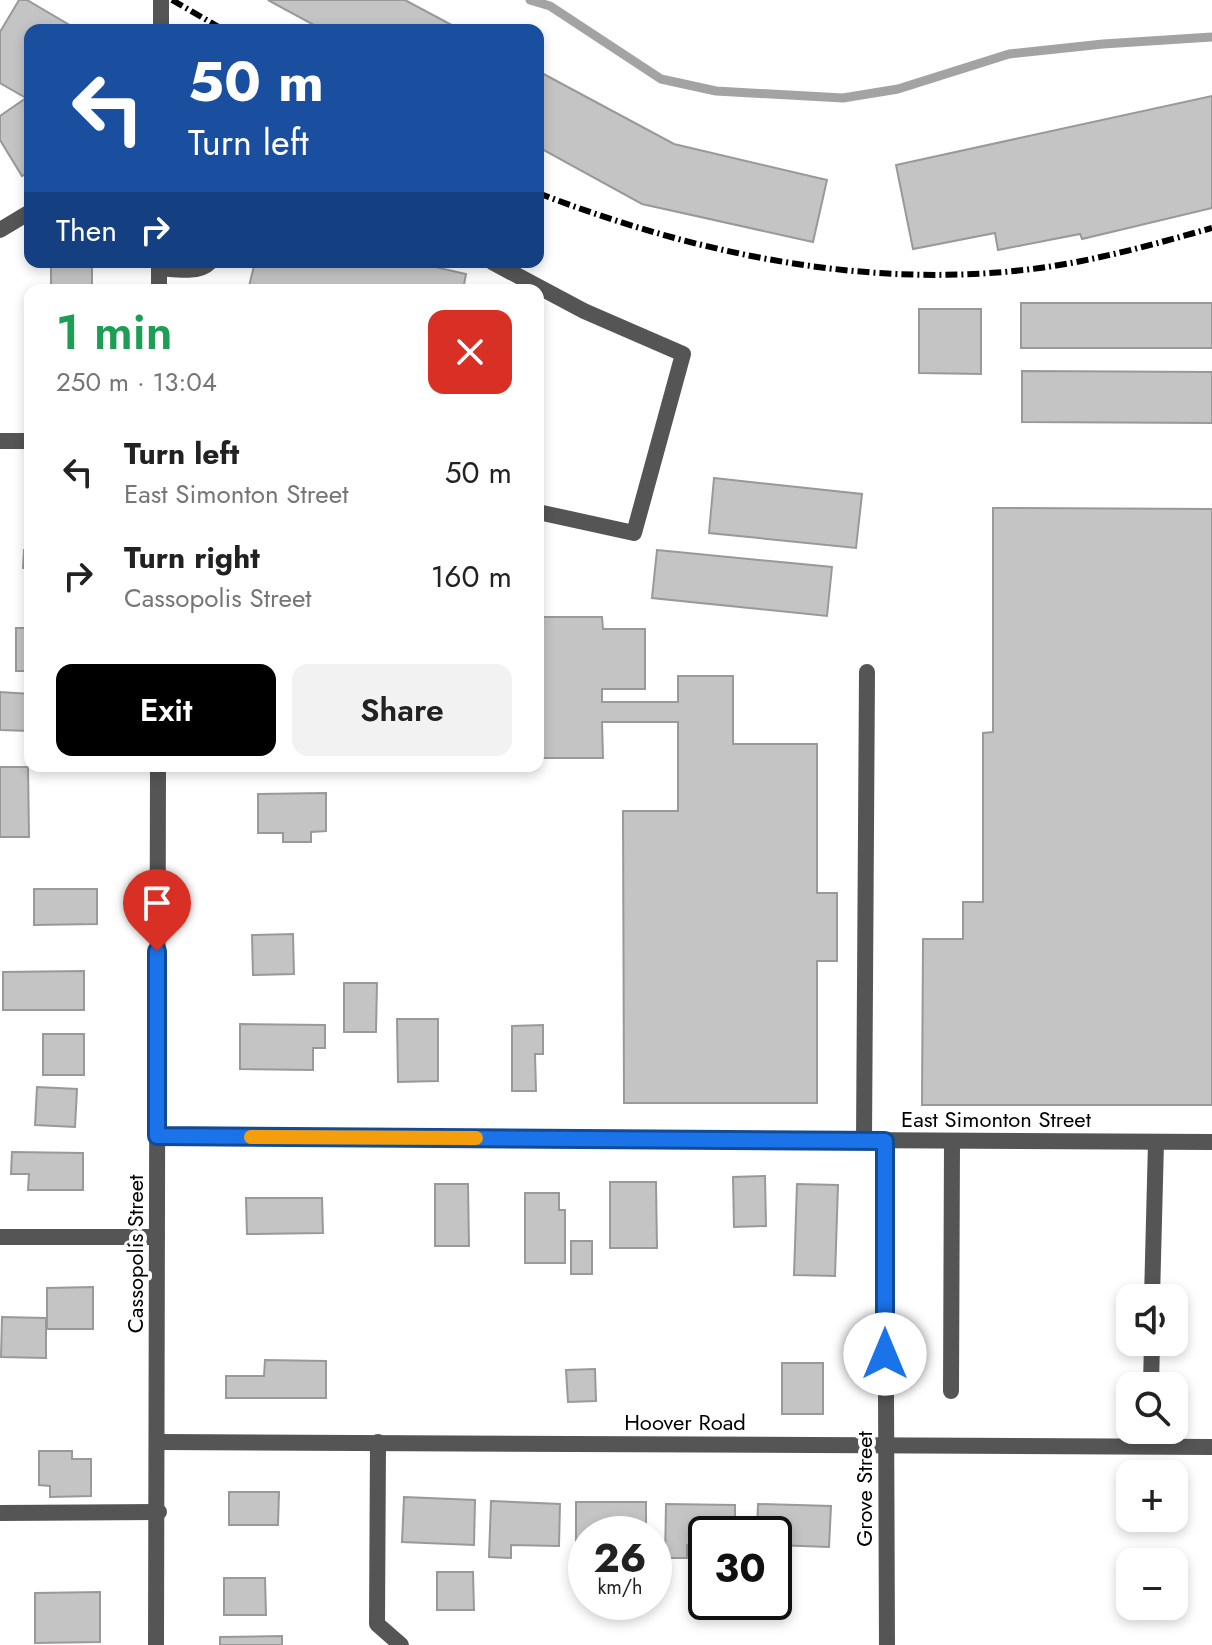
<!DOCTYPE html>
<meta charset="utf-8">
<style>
:root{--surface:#fff;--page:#f2f2f2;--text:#222;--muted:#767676;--accent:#000}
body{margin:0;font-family:Jost,sans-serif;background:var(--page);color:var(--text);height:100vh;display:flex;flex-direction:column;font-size:30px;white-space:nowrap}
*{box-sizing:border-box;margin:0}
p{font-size:26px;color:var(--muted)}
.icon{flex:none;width:44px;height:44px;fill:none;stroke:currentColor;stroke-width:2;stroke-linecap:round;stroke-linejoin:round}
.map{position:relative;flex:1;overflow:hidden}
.side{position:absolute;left:24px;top:284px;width:520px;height:488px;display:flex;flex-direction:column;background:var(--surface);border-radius:16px;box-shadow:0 4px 12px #0003}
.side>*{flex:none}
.banner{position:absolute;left:24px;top:24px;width:520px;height:244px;border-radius:16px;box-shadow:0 4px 12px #0003;background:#1a4fa0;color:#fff;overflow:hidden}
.fabs{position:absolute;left:1116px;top:1284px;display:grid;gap:16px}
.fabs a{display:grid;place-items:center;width:72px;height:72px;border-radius:16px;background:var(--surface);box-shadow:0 4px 12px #0003;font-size:40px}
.speed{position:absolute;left:568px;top:1516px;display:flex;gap:16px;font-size:40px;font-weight:700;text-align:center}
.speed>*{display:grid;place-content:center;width:104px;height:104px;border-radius:50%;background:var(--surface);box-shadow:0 4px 12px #0003;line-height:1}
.speed small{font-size:20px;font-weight:400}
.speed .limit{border:4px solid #111;border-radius:12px;background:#fff;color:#111}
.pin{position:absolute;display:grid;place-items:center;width:68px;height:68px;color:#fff;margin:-82px -34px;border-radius:50% 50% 50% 0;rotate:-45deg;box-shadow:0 0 8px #0007}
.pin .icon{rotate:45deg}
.me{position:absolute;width:88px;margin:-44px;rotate:0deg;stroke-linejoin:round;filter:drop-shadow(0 0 6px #0008)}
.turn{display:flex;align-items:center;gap:28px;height:168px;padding:0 32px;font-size:36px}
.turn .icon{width:104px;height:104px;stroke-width:2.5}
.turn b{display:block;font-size:56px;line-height:68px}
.then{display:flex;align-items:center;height:76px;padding:0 32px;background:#0003;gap:16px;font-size:30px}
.round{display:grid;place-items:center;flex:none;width:84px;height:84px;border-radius:16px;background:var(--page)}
.head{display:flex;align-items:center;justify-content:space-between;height:136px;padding:0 32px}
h1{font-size:48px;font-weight:600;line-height:60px;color:#1e9e55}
.button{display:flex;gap:16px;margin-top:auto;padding:16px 32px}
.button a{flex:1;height:92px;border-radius:16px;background:var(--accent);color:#fff;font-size:32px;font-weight:600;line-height:92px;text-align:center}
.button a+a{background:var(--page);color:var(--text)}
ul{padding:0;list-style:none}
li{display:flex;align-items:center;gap:24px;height:104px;padding:0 32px}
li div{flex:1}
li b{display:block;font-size:30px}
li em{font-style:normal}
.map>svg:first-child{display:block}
</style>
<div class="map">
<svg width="1212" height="1645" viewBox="0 0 1212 1645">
<rect width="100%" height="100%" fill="#fff"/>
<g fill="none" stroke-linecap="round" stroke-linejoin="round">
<path stroke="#a3a3a3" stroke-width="9" d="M 530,0 L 550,6 L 661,79 L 716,91 L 843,98 L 898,89 L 1009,54 L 1103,44 L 1212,37"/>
</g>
<g fill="#c4c4c4" stroke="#999" stroke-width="2">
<path d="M 19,0 L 27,0 L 78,30 L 30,30 L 30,171 L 22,176 L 0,140 L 0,116 L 26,98 L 0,83 L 0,32 Z"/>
<path d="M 268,0 L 405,0 L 461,30 L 323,30 Z"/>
<path d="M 538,71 L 674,144 L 827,180 L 813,242 L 642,204 L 538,147 Z"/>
<path d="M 1212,96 L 1212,208 L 1082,239 L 1080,234 L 998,250 L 995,233 L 913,249 L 896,165 Z"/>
<rect x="51" y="262" width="41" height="28"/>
<path d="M 255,262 L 413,262 L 466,274 L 463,290 L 248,290 Z"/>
<rect x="1021" y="303" width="191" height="45"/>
<path d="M 919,309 L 981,309 L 981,374 L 919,373 Z"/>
<path d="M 1022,371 L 1212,372 L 1212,423 L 1022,422 Z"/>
<path d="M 714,478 L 862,494 L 856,548 L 709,533 Z"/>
<path d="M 993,508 L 1212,509 L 1212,1105 L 922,1105 L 923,939 L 963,939 L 963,902 L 983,902 L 983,733 L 993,732 Z"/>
<path d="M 24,550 L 30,550 L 30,569 L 23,568 Z"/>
<path d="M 657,550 L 832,567 L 827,616 L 652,598 Z"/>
<path d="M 538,617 L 602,617 L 603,629 L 645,629 L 645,689 L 602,689 L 602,702 L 678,702 L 678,676 L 733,676 L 733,744 L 817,744 L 817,893 L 837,893 L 837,961 L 817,961 L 817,1103 L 624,1103 L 623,811 L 678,811 L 678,722 L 602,722 L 603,758 L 538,758 Z"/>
<rect x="16" y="628" width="14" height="43"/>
<path d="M 0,692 L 30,694 L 30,731 L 0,730 Z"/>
<path d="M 0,767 L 28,767 L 29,837 L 0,837 Z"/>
<path d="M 326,793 L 326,831 L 311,832 L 311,842 L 283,842 L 283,833 L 258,833 L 258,794 Z"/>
<path d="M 34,889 L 97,889 L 97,924 L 34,925 Z"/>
<path d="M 293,934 L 294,974 L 253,975 L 252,935 Z"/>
<path d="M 84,971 L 84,1010 L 3,1010 L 3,972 Z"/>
<path d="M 344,983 L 377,983 L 376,1032 L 344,1032 Z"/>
<path d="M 397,1019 L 438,1019 L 438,1081 L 398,1082 Z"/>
<path d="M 240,1024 L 325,1025 L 325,1048 L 313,1048 L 313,1070 L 240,1069 Z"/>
<path d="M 543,1025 L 543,1054 L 535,1054 L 536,1091 L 512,1091 L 512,1026 Z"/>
<rect x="43" y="1034" width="41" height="41"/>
<path d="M 37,1087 L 77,1089 L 75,1127 L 35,1125 Z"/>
<path d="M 12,1152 L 83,1153 L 83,1190 L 28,1190 L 29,1174 L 11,1174 Z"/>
<path d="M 765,1176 L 766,1226 L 734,1227 L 733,1177 Z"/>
<path d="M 610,1182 L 656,1182 L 657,1248 L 610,1248 Z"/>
<path d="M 435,1184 L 468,1184 L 469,1246 L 435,1246 Z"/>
<path d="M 797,1184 L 838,1185 L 835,1276 L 794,1275 Z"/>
<path d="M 525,1193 L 559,1193 L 559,1210 L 565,1210 L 565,1263 L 525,1263 Z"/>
<path d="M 246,1198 L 322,1198 L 323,1233 L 247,1234 Z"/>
<rect x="571" y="1241" width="21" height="33"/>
<path d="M 93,1287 L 93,1329 L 47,1329 L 47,1288 Z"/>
<path d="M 2,1317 L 46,1318 L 46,1358 L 1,1357 Z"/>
<path d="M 265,1360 L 326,1361 L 326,1398 L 226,1398 L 226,1376 L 264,1376 Z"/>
<rect x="782" y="1363" width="41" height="51"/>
<path d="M 595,1369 L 596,1401 L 568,1402 L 566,1370 Z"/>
<path d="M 39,1451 L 72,1451 L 72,1459 L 91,1459 L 91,1496 L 50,1497 L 50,1486 L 39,1485 Z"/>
<path d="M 229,1492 L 279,1492 L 278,1525 L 229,1525 Z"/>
<path d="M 404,1497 L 475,1500 L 474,1545 L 402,1542 Z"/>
<path d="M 491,1501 L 560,1504 L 559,1546 L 511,1545 L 511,1558 L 489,1557 Z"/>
<path d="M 576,1502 L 646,1502 L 646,1534 L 586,1534 L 586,1557 L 576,1557 Z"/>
<path d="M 666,1504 L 735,1505 L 735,1534 L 706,1534 L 706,1545 L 687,1545 L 687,1558 L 665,1558 Z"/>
<path d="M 758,1504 L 831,1506 L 829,1547 L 774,1545 L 774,1534 L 757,1534 Z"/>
<rect x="774" y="1559" width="16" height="33"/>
<path d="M 437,1572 L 473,1572 L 474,1610 L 437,1610 Z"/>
<path d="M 224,1578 L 265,1578 L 266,1615 L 224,1615 Z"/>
<path d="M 100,1592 L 100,1642 L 35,1643 L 35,1593 Z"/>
<path d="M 282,1636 L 282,1645 L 220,1645 L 220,1637 Z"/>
</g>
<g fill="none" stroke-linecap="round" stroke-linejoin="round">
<g stroke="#555" stroke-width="16">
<path d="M 492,262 L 584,311 L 683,354 L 634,533 L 538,512"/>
<path d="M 159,268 C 175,269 198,274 210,262"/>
<path d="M 0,441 L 30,441"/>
<path d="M 864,1141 L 867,672"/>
<path d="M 1152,1298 L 1156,1142"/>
<path d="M 1151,1386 L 1152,1342"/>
<path d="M 951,1391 L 952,1142"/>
<path d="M 378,1442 L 377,1624 L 401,1645"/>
<path d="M 0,1513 L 159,1512"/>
</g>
<g stroke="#555" stroke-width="16">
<path d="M 0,230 L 30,212"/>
<path d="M 885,1141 L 887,1645"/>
<path d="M 0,1237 L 157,1237"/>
<path d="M 159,1442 L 1212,1447"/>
</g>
<g stroke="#555" stroke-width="16">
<path d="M 161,30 L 161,0"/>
<path d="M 159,290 L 159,262"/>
<path d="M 157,1136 L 1212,1142"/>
<path d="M 156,1645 L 158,766"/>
</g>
<g stroke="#000" stroke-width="6" stroke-dasharray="12 4 2 4" stroke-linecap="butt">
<path d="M 172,0 L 224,30"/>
<path d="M 538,193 C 696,254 870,291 1040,268 C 1098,260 1155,244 1212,228"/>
</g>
</g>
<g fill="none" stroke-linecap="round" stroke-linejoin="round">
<g stroke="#114b97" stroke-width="20">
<path id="route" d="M 157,951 L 157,1136 L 885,1141 L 885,1354"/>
</g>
<use href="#route" stroke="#1a73e8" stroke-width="14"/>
<path stroke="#f59e0b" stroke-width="14" d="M 251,1137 L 476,1138"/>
</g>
<g text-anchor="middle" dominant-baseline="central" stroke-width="8" stroke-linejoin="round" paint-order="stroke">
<g font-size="22" fill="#000" stroke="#fff">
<text x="996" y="1119">East Simonton Street</text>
<text transform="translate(135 1254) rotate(-90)">Cassopolis Street</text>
<text x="685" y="1422">Hoover Road</text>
<text transform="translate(864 1489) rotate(-90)">Grove Street</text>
</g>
</g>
</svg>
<div class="fabs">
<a><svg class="icon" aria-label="sound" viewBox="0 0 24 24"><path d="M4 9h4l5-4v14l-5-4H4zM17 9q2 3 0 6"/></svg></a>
<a><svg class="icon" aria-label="search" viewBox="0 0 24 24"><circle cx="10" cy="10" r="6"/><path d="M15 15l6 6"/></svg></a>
<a>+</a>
<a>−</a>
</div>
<div class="speed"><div>26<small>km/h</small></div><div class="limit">30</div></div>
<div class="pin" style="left:157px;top:951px;background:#d93025"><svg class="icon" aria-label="arrive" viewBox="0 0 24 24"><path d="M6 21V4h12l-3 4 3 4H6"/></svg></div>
<svg class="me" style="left:885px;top:1354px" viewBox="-20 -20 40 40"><circle r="19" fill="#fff"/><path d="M0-13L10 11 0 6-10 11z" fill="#1a73e8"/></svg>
<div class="banner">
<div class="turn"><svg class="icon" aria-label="left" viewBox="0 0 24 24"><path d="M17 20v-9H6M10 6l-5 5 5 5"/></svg><div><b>50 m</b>Turn left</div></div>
<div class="then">Then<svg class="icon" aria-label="right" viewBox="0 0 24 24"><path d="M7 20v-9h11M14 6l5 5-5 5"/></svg></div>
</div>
<section class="side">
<div class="head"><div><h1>1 min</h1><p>250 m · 13:04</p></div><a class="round" style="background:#d93025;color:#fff"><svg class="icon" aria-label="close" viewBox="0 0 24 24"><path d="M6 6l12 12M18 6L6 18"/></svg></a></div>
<ul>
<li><svg class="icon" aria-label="left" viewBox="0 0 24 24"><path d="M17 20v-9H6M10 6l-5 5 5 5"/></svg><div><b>Turn left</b><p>East Simonton Street</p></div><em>50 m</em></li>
<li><svg class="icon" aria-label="right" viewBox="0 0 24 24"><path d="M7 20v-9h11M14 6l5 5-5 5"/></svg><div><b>Turn right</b><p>Cassopolis Street</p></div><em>160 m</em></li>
</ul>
<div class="button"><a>Exit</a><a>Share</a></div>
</section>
</div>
